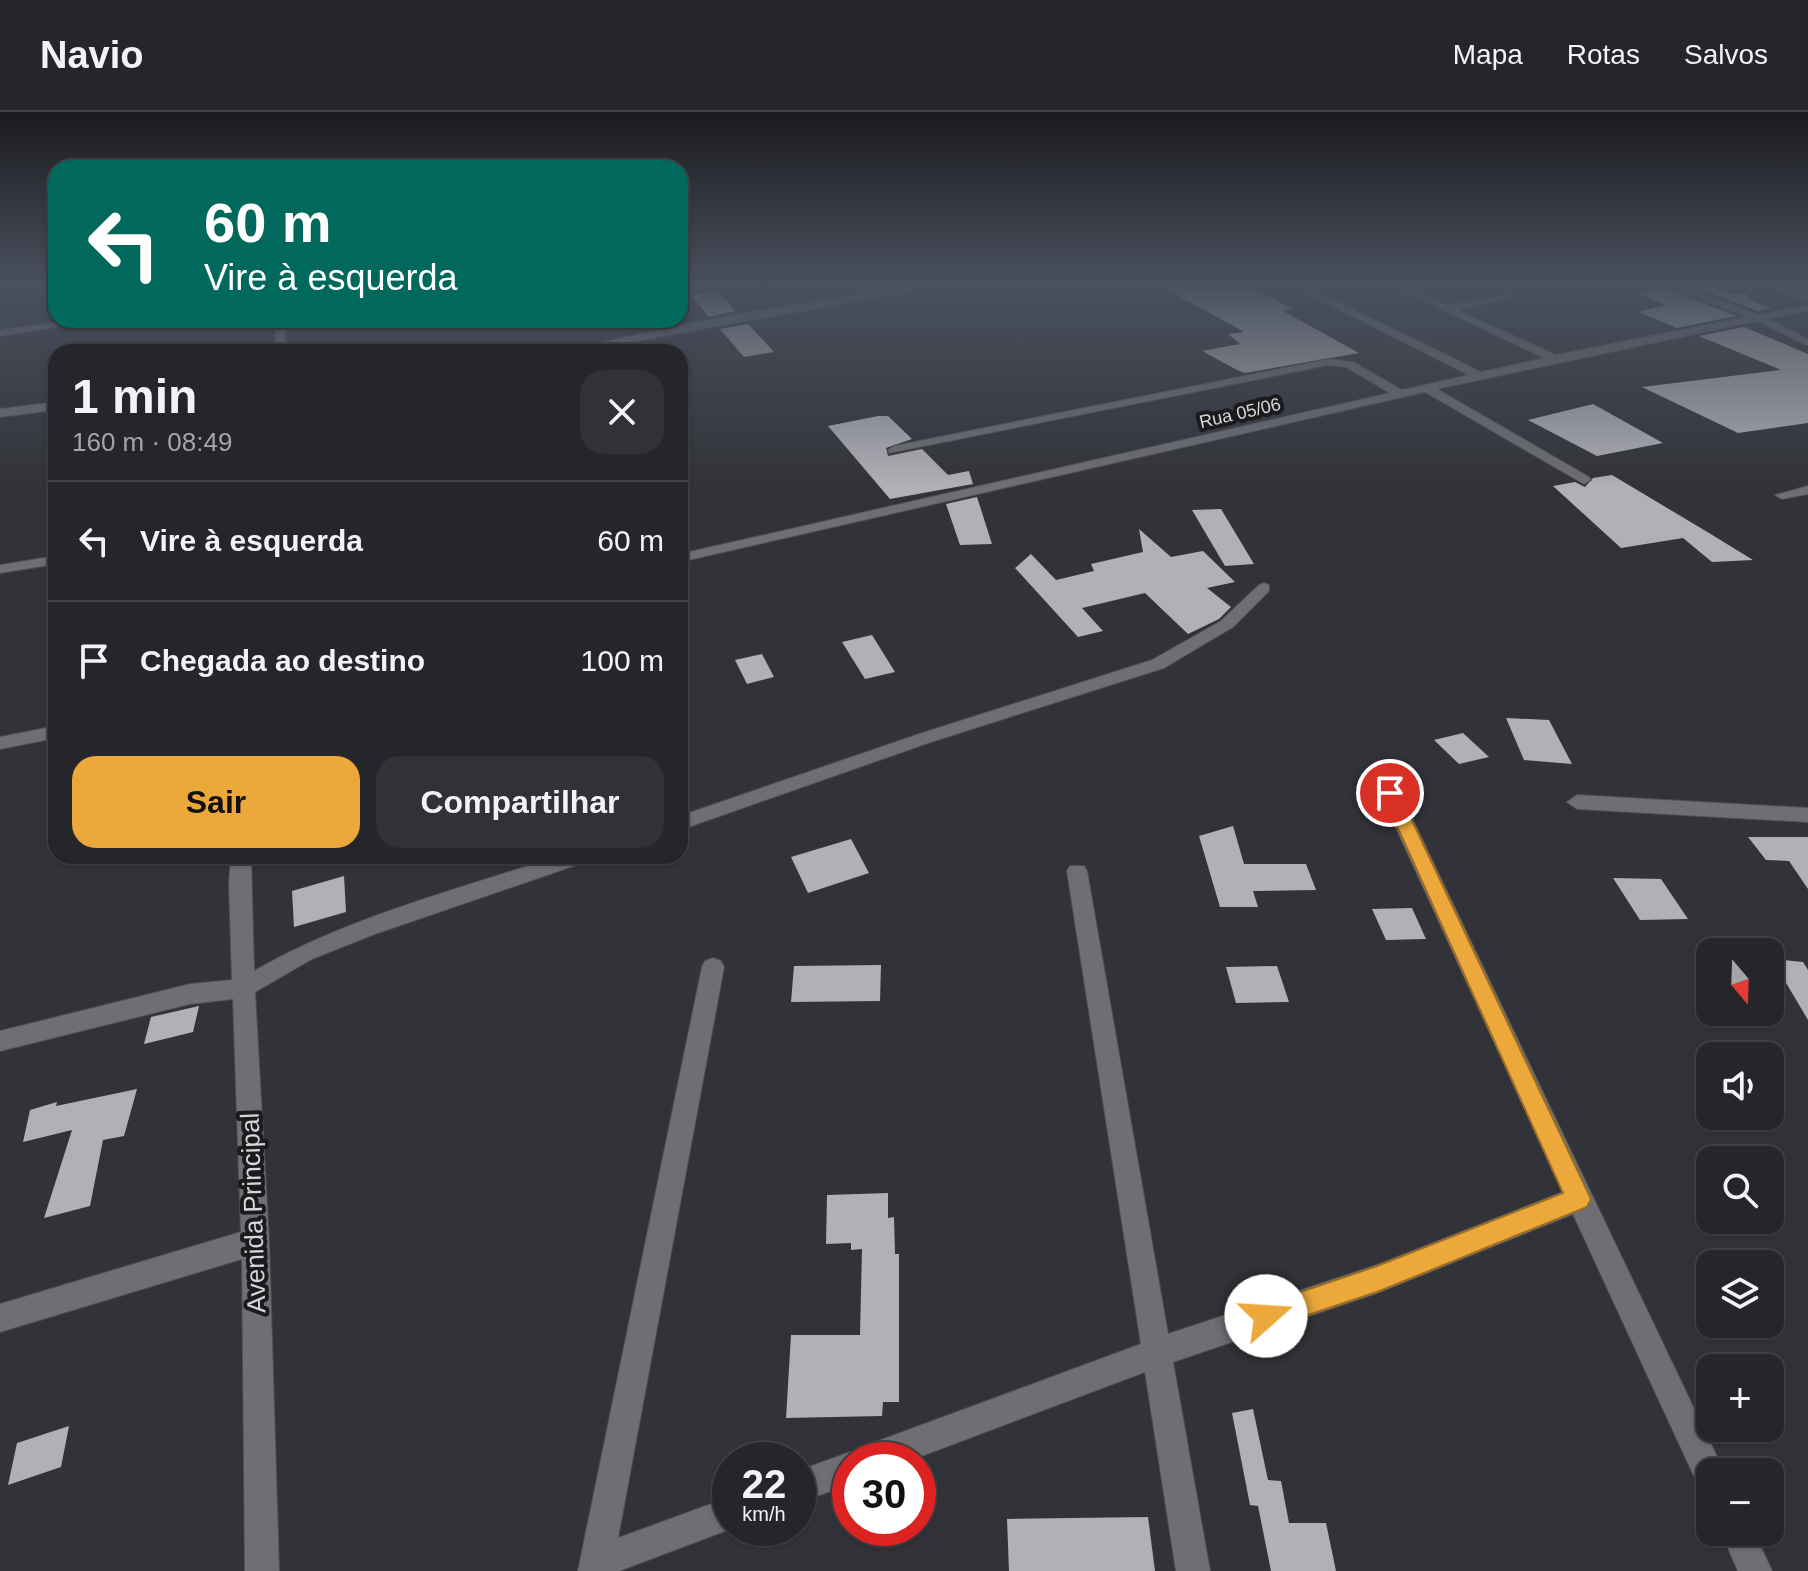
<!DOCTYPE html>
<html lang="pt">
<meta charset="utf-8">
<style>
:root{--surface:#26262a;--page:#323236;--text:#f1f3f6;--muted:#a4a5a8;--line:#424347;--accent:#eda83b}
body{margin:0;font-family:Arial,sans-serif;background:var(--page);color:var(--text);height:100vh;display:flex;flex-direction:column;font-size:30px;white-space:nowrap}
*{box-sizing:border-box;margin:0}
p{font-size:26px;color:var(--muted)}
.icon{flex:none;width:44px;height:44px;fill:none;stroke:currentColor;stroke-width:2;stroke-linecap:round;stroke-linejoin:round}
.map{position:relative;flex:1;overflow:hidden}
.sheet{position:absolute;left:48px;top:232px;width:640px;height:520px;display:flex;flex-direction:column;background:var(--surface);border-radius:24px;box-shadow:0 2px 6px #0004,0 0 0 2px var(--line)}
.sheet>*{flex:none}
.top-card{position:absolute;left:48px;top:48px;width:640px;height:168px;border-radius:24px;box-shadow:0 2px 6px #0004,0 0 0 2px var(--line);background:#00695c;color:#fff;overflow:hidden}
.needle{width:52px;rotate:161deg}
.tools{position:absolute;left:1696px;top:826px;display:grid;gap:16px}
.tools a{display:grid;place-items:center;width:88px;height:88px;border-radius:16px;background:var(--surface);box-shadow:0 2px 6px #0004,0 0 0 2px var(--line);font-size:40px}
.speed{position:absolute;left:712px;top:1330px;display:flex;gap:16px;font-size:40px;font-weight:700;text-align:center}
.speed>*{display:grid;place-content:center;width:104px;height:104px;border-radius:50%;background:var(--surface);box-shadow:0 2px 6px #0004,0 0 0 2px var(--line);line-height:1}
.speed small{font-size:20px;font-weight:400}
.speed .limit{border:12px solid #d22;background:#fff;color:#111}
.pin{position:absolute;display:grid;place-items:center;width:68px;height:68px;color:#fff;margin:-34px;border:4px solid #fff;border-radius:50%;box-shadow:0 2px 8px #0007}
.me{position:absolute;width:88px;margin:-44px;rotate:71deg;stroke-linejoin:round;filter:drop-shadow(0 0 6px #0008)}
.turn{display:flex;align-items:center;gap:28px;height:168px;padding:0 24px;font-size:36px}
.turn .icon{width:104px;height:104px;stroke-width:2.5}
.turn b{display:block;font-size:56px;line-height:68px}
.round{display:grid;place-items:center;flex:none;width:84px;height:84px;border-radius:24px;background:var(--page)}
.summary{display:flex;align-items:center;justify-content:space-between;height:136px;padding:0 24px}
h1{font-size:48px;font-weight:700;line-height:60px}
.button{display:flex;gap:16px;margin-top:auto;padding:16px 24px}
.button a{flex:1;height:92px;border-radius:24px;background:var(--accent);color:#111;font-size:32px;font-weight:700;line-height:92px;text-align:center}
.button a+a{background:var(--page);color:var(--text)}
ul{padding:0;list-style:none}
li{display:flex;align-items:center;gap:24px;height:120px;padding:0 24px;border-top:2px solid var(--line)}
li div{flex:1}
li b{display:block;font-size:30px}
li em{font-style:normal}
header{display:flex;align-items:center;gap:48px;box-sizing:border-box;height:112px;padding:0 40px;background:var(--surface);border-bottom:2px solid var(--line)}
header strong{font-size:38px}
nav{display:flex;gap:44px;margin-inline-start:auto;font-size:28px}
.map>svg:first-child{display:block}
</style>
<header>
<strong>Navio</strong>
<nav><a>Mapa</a><a>Rotas</a><a>Salvos</a></nav>
</header>
<div class="map">
<svg width="1808" height="1459" viewBox="0 0 1808 1459">
<rect width="100%" height="100%" fill="#323338"/>
<g fill="#b0b0b6">
<path d="M 1157,172 L 1245,172 L 1292,197 L 1283,199 L 1359,241 L 1245,261 L 1237,258 L 1202,239 L 1240,232 L 1228,222 L 1244,220 Z"/>
<path d="M 1687,172 L 1705,172 L 1736,183 L 1748,181 L 1749,188 L 1772,196 L 1758,199 Z"/>
<path d="M 1665,176 L 1736,204 L 1677,216 L 1638,200 L 1666,193 L 1636,181 Z"/>
<path d="M 717,179 L 736,199 L 709,205 L 691,183 Z"/>
<path d="M 748,212 L 774,240 L 744,245 L 720,217 Z"/>
<path d="M 1744,215 L 1808,242 L 1808,311 L 1738,321 L 1642,275 L 1781,258 L 1699,224 Z"/>
<path d="M 1593,292 L 1663,331 L 1597,344 L 1528,308 Z"/>
<path d="M 878,304 L 888,304 L 912,327 L 886,336 L 888,344 L 922,337 L 948,363 L 969,359 L 973,372 L 890,387 L 828,314 Z"/>
<path d="M 1612,363 L 1709,421 L 1753,448 L 1712,450 L 1683,426 L 1621,436 L 1553,374 L 1575,370 L 1585,375 L 1593,366 Z"/>
<path d="M 977,385 L 992,432 L 960,433 L 946,392 Z"/>
<path d="M 1221,397 L 1254,452 L 1225,454 L 1192,398 Z"/>
<path d="M 1139,417 L 1171,445 L 1203,439 L 1235,470 L 1207,476 L 1231,495 L 1219,507 L 1188,522 L 1145,481 L 1082,496 L 1103,519 L 1078,525 L 1015,456 L 1031,442 L 1056,468 L 1094,459 L 1091,452 L 1143,440 Z"/>
<path d="M 872,523 L 895,560 L 865,567 L 842,530 Z"/>
<path d="M 762,542 L 774,565 L 747,572 L 735,548 Z"/>
<path d="M 1506,606 L 1549,608 L 1572,652 L 1524,648 Z"/>
<path d="M 1463,621 L 1489,645 L 1459,652 L 1434,628 Z"/>
<path d="M 1233,714 L 1244,752 L 1306,752 L 1316,778 L 1253,779 L 1258,795 L 1220,795 L 1199,724 Z"/>
<path d="M 1748,725 L 1808,725 L 1808,777 L 1789,749 L 1766,748 Z"/>
<path d="M 851,727 L 869,761 L 808,781 L 791,745 Z"/>
<path d="M 344,764 L 346,800 L 294,815 L 292,779 Z"/>
<path d="M 1613,766 L 1661,767 L 1688,807 L 1640,808 Z"/>
<path d="M 1412,796 L 1426,827 L 1386,828 L 1372,797 Z"/>
<path d="M 1772,847 L 1803,850 L 1808,858 L 1808,908 Z"/>
<path d="M 881,853 L 880,889 L 791,890 L 794,854 Z"/>
<path d="M 1277,854 L 1289,890 L 1236,891 L 1226,855 Z"/>
<path d="M 199,894 L 193,920 L 144,932 L 151,905 Z"/>
<path d="M 137,977 L 124,1024 L 103,1028 L 90,1094 L 44,1106 L 72,1018 L 23,1030 L 30,998 L 57,990 L 56,994 Z"/>
<path d="M 888,1081 L 888,1106 L 894,1105 L 895,1142 L 899,1142 L 899,1290 L 883,1290 L 882,1304 L 786,1306 L 791,1223 L 860,1223 L 862,1137 L 851,1138 L 851,1131 L 826,1132 L 827,1083 Z"/>
<path d="M 1253,1297 L 1268,1368 L 1281,1369 L 1289,1411 L 1326,1411 L 1336,1459 L 1271,1459 L 1258,1394 L 1250,1393 L 1232,1301 Z"/>
<path d="M 69,1314 L 61,1355 L 8,1373 L 17,1331 Z"/>
<path d="M 1148,1405 L 1155,1459 L 1009,1459 L 1007,1407 Z"/>
</g>
<g fill="none" stroke-linecap="round" stroke-linejoin="round">
<g stroke="#4f4f53" stroke-width="2">
<g id="minor">
<path d="M 925,172 L 949,172 L 577,240 L 555,240 L 727,204 Z"/>
<path d="M 1288,172 L 1301,172 L 1481,260 L 1544,246 L 1389,172 L 1402,172 L 1448,193 L 1515,181 L 1515,185 L 1457,198 L 1556,243 L 1746,205 L 1664,172 L 1678,172 L 1759,203 L 1808,193 L 1808,199 L 1768,207 L 1808,227 L 1808,234 L 1757,209 L 1437,277 L 1589,365 L 1591,368 L 1584,372 L 1425,280 L 680,450 L 680,442 L 1390,281 L 1346,255 L 1329,253 L 889,341 L 888,338 L 894,334 L 1329,247 L 1353,250 L 1402,278 L 1469,263 Z"/>
<path d="M 1760,172 L 1775,172 L 1808,184 L 1808,190 Z"/>
<path d="M 73,208 L 101,208 L 0,224 L 0,218 Z"/>
<path d="M 276,208 L 286,208 L 285,240 L 275,240 Z"/>
<path d="M 56,290 L 56,298 L 0,305 L 0,297 Z"/>
<path d="M 1808,374 L 1808,382 L 1782,387 L 1775,383 Z"/>
<path d="M 56,444 L 56,452 L 0,461 L 0,453 Z"/>
<path d="M 1264,471 L 1269,473 L 1269,479 L 1233,515 L 1164,556 L 931,630 L 680,718 L 680,704 L 919,622 L 1152,548 L 1221,509 L 1259,473 Z"/>
<path d="M 56,614 L 56,626 L 0,637 L 0,625 Z"/>
<path d="M 1390,674 L 1400,681 L 1721,1353 L 1724,1360 L 1710,1360 L 1710,1380 L 1699,1375 L 1573,1102 L 1377,1181 L 1173,1250 L 1210,1459 L 1176,1459 L 1145,1260 L 911,1348 L 850,1348 L 850,1372 L 798,1391 L 798,1359 L 850,1340 L 856,1343 L 859,1337 L 870,1332 L 1141,1232 L 1067,759 L 1070,754 L 1084,754 L 1087,759 L 1168,1222 L 1377,1153 L 1563,1080 L 1380,681 Z"/>
<path d="M 1577,683 L 1808,696 L 1808,710 L 1577,697 L 1567,690 Z"/>
<path d="M 231,744 L 251,744 L 254,859 C 348,805 456,778 558,744 L 591,744 L 588,749 L 375,822 L 312,847 L 255,880 L 269,1129 L 279,1459 L 245,1459 L 242,1147 L 0,1220 L 0,1192 L 241,1120 L 233,887 L 190,892 L 0,939 L 0,919 L 190,872 L 232,868 L 229,772 Z"/>
<path d="M 713,846 L 721,849 L 724,855 L 618,1426 L 730,1385 L 730,1416 L 733,1416 L 619,1459 L 578,1459 L 702,855 L 705,849 Z"/>
<path d="M 1721,1420 L 1754,1420 L 1772,1459 L 1738,1459 Z"/>
</g>
</g>
<use href="#minor" fill="#6e6e74" fill-rule="evenodd"/>
</g>
<linearGradient id="sky" x2="0" y2="1"><stop stop-color="#1c1c1f"/><stop offset="0.46" stop-color="#49505e"/><stop offset="1" stop-color="#49505e" stop-opacity="0"/></linearGradient>
<rect width="1808" height="376" fill="url(#sky)"/>
<path fill="#eda83b" stroke="#9a6d26" stroke-width="2" d="M 1390,675 L 1399,681 L 1591,1087 L 1587,1095 L 1377,1180 L 1266,1217 L 1257,1213 L 1253,1204 L 1257,1195 L 1377,1154 L 1563,1081 L 1382,681 Z"/>
<g text-anchor="middle" dominant-baseline="central" stroke-width="8" stroke-linejoin="round" paint-order="stroke">
<g font-size="18" fill="#d7d7da" stroke="#1b1b1d">
<text transform="translate(1240 301) rotate(-13)">Rua 05/06</text>
</g>
<g font-size="26" fill="#d7d7da" stroke="#1b1b1d">
<text transform="translate(253 1101) rotate(-92)">Avenida Principal</text>
</g>
</g>
</svg>
<div class="tools">
<a><svg class="needle" viewBox="-14 -14 28 28"><path d="M0-13l5 13h-10z" fill="#e53935"/><path d="M0 13l5-13h-10z" fill="#a4a5a8"/></svg></a>
<a><svg class="icon" aria-label="sound" viewBox="0 0 24 24"><path d="M4 9h4l5-4v14l-5-4H4zM17 9q2 3 0 6"/></svg></a>
<a><svg class="icon" aria-label="search" viewBox="0 0 24 24"><circle cx="10" cy="10" r="6"/><path d="M15 15l6 6"/></svg></a>
<a><svg class="icon" aria-label="layers" viewBox="0 0 24 24"><path d="M12 4l9 5-9 5-9-5zM3 14l9 5 9-5"/></svg></a>
<a>+</a>
<a>−</a>
</div>
<div class="speed"><div>22<small>km/h</small></div><div class="limit">30</div></div>
<div class="pin" style="left:1390px;top:681px;background:#d93025"><svg class="icon" aria-label="arrive" viewBox="0 0 24 24"><path d="M6 21V4h12l-3 4 3 4H6"/></svg></div>
<svg class="me" style="left:1266px;top:1204px" viewBox="-20 -20 40 40"><circle r="19" fill="#fff"/><path d="M0-13L10 11 0 6-10 11z" fill="#eda83b"/></svg>
<div class="top-card">
<div class="turn"><svg class="icon" aria-label="left" viewBox="0 0 24 24"><path d="M17 20v-9H6M10 6l-5 5 5 5"/></svg><div><b>60 m</b>Vire à esquerda</div></div>
</div>
<section class="sheet">
<div class="summary"><div><h1>1 min</h1><p>160 m · 08:49</p></div><a class="round"><svg class="icon" aria-label="close" viewBox="0 0 24 24"><path d="M6 6l12 12M18 6L6 18"/></svg></a></div>
<ul>
<li><svg class="icon" aria-label="left" viewBox="0 0 24 24"><path d="M17 20v-9H6M10 6l-5 5 5 5"/></svg><div><b>Vire à esquerda</b></div><em>60 m</em></li>
<li><svg class="icon" aria-label="arrive" viewBox="0 0 24 24"><path d="M6 21V4h12l-3 4 3 4H6"/></svg><div><b>Chegada ao destino</b></div><em>100 m</em></li>
</ul>
<div class="button"><a>Sair</a><a>Compartilhar</a></div>
</section>
</div>
